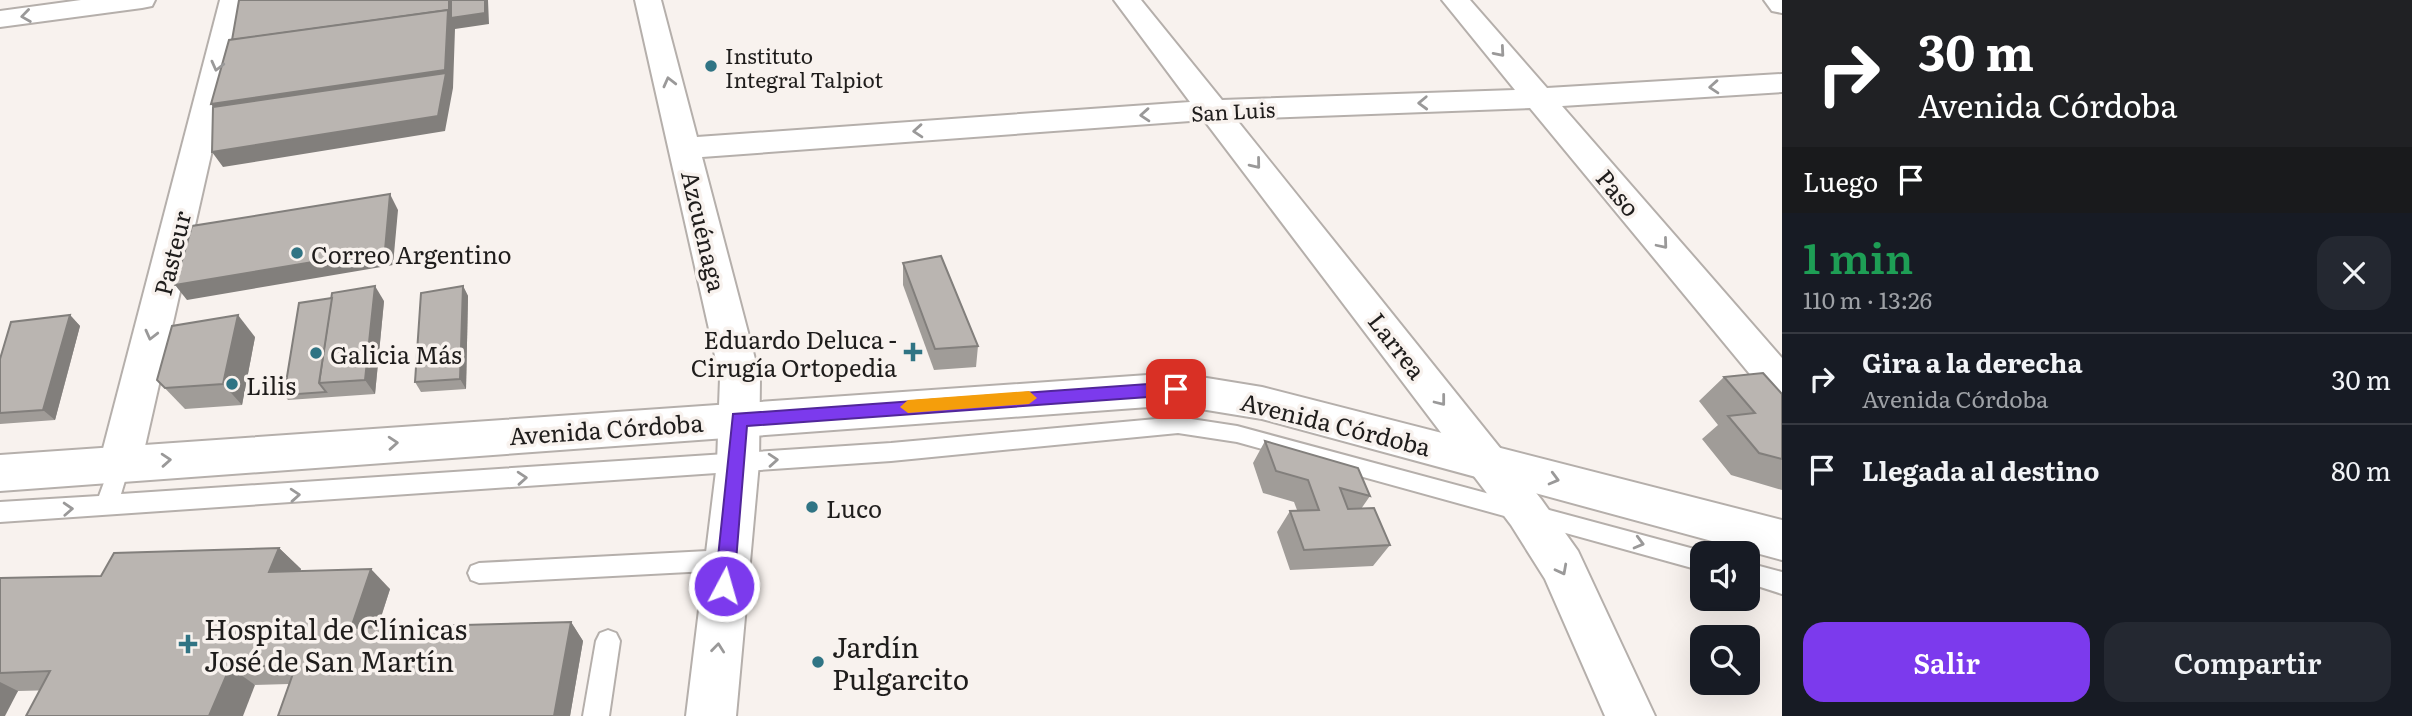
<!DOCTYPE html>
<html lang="es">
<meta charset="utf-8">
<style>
:root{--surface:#171b24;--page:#242831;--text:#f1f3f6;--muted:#9ea1a6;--line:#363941;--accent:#7c3aed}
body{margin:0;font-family:Literata,serif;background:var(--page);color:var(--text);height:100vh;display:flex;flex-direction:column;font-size:26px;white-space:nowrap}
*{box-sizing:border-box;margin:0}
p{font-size:23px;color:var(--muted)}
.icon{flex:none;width:38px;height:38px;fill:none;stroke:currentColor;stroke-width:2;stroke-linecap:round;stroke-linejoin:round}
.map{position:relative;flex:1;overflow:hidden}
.details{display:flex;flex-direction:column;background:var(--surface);width:630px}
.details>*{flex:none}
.hud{background:#202124;color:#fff;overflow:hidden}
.buttons{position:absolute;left:1690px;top:541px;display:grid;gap:14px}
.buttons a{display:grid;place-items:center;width:70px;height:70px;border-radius:14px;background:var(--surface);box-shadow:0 7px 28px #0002;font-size:35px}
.pin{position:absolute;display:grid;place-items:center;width:60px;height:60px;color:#fff;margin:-30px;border-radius:14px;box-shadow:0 4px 10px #0006}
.me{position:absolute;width:77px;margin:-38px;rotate:6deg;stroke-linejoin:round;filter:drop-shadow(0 0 5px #0008)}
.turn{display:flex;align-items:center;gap:24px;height:147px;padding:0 21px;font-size:32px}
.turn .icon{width:91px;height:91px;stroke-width:2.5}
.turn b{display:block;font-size:49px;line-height:60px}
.then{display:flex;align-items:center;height:66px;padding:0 21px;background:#0003;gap:14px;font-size:26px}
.round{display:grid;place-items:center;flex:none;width:74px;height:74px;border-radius:21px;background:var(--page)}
.overview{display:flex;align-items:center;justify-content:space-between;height:119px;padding:0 21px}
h1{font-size:42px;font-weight:600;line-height:52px;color:#1e9e55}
.primary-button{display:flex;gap:14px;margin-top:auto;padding:14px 21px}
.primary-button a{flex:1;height:80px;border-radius:21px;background:var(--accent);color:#fff;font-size:28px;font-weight:600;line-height:80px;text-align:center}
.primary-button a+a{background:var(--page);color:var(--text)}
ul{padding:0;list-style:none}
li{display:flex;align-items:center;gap:21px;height:91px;padding:0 21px;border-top:2px solid var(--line)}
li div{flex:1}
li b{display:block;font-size:26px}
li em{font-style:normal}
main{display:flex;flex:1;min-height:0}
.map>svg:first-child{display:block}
</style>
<main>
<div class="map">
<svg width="1782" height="716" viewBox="0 0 1782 716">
<rect width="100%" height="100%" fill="#f8f2ee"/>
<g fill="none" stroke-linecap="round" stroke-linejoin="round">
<g stroke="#b5afab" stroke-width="4">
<g id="lane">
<path d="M 1178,417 L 1237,426 L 1709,553 L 1703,553 L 1703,571 L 1237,442 L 1178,433 L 891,461 L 0,522 L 0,502 L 99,496 L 113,458 L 120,455 L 127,458 L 130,464 L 121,494 L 891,443 Z"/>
<path d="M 727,550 L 735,553 L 738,560 L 735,567 L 727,570 L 479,583 L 471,580 L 468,573 L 471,566 L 479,563 Z"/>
<path d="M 1748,563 L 1782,572 L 1782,594 L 1748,583 Z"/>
<path d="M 608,630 L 616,633 L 620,641 L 609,716 L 583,716 L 596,641 L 600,633 Z"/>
</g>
</g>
<g stroke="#b5afab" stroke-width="4">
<g id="street">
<path d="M 81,0 L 155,0 L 152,6 L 142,8 L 0,27 L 0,11 Z"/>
<path d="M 220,0 L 246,0 L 141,464 L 135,477 L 120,482 L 105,477 L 99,464 Z"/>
<path d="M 635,0 L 661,0 L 697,137 L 1190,102 L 1114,0 L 1141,0 L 1222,100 L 1515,90 L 1442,0 L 1470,0 L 1547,88 L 1782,74 L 1782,92 L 1562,106 L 1782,358 L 1782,401 L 1768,396 L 1530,108 L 1236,119 L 1541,499 L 1578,551 L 1655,716 L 1605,716 L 1545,579 L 1511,525 L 1204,120 L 702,157 L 760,378 L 759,463 L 736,716 L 686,716 L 717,463 L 720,378 Z"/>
</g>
</g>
<g stroke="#b5afab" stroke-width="4">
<path id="secondary" d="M 1764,0 L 1782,0 L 1782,13 L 1772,11 Z"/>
</g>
<g stroke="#b5afab" stroke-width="4">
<path id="primary" d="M 1176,373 L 1262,387 L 1782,520 L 1782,560 L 1262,419 L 1176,405 L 0,491 L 0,455 Z"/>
</g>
<use href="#lane" fill="#fff" fill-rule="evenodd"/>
<use href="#street" fill="#fff" fill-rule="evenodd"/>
<use href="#secondary" fill="#fff" fill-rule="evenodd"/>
<use href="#primary" fill="#fff" fill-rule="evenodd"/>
</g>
<g fill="#a09c98">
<path d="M 903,263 L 978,346 L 976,367 L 934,370 L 903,285 Z"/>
<path d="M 463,286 L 468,296 L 466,389 L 421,392 L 415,382 Z"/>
<path d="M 384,301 L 375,394 L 288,400 L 284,395 Z"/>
<path d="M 70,315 L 80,326 L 55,420 L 0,424 L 0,359 Z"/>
<path d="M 255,337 L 242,405 L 185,409 L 157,380 Z"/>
<path d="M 1724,377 L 1782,394 L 1782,490 L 1731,475 L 1702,439 L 1718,425 L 1699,401 Z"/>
<path d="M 1265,441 L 1370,496 L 1361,509 L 1390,545 L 1373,566 L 1290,570 L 1277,532 L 1290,511 L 1297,510 L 1294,502 L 1263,493 L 1253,463 Z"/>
<path d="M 279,548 L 301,569 L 300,571 L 390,589 L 378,627 L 571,622 L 583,641 L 570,716 L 278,716 L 289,684 L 18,691 L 0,716 L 0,578 L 101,576 Z"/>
</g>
<g fill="#827f7c">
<path d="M 449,0 L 488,0 L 489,24 L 455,29 L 453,88 L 445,131 L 223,167 L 212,152 L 223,122 L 211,104 Z"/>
<path d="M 390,194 L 398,210 L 393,265 L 187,300 L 175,285 Z"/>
<path d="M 375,286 L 384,301 L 375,394 L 365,380 Z"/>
<path d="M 463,286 L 468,296 L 466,389 L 460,379 Z"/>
<path d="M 70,315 L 80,326 L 55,420 L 43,410 Z"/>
<path d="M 238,315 L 255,337 L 242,405 L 223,384 Z"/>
<path d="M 279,548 L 301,569 L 292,592 L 269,572 Z"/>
<path d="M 371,569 L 390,589 L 371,647 L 351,628 Z"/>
<path d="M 571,622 L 583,641 L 570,716 L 554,716 Z"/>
<path d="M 230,667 L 255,685 L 243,716 L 209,716 Z"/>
<path d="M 0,682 L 18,691 L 5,716 L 0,716 Z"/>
</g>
<g fill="#bab5b1" stroke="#827f7c" stroke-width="2">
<path d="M 239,0 L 449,0 L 449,14 L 448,10 L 232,40 Z"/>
<path d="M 451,0 L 485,0 L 485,13 L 451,18 Z"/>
<path d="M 448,10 L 445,70 L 211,104 L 229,40 Z"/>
<path d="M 446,73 L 438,116 L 212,152 L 213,107 Z"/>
<path d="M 390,194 L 385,250 L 175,285 L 192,226 Z"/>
<path d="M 941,256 L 978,346 L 935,349 L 903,263 Z"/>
<path d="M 375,286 L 365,380 L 319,383 L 332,293 Z"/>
<path d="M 463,286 L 460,379 L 415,382 L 421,293 Z"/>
<path d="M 332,298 L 319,383 L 326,392 L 284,395 L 299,303 Z"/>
<path d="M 70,315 L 43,410 L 0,413 L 0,359 L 11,322 Z"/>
<path d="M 238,315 L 223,384 L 165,388 L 157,380 L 172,326 Z"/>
<path d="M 1763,373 L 1782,394 L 1782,459 L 1759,453 L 1728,416 L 1755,413 L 1724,377 Z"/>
<path d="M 1265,441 L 1358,468 L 1370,496 L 1340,488 L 1348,509 L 1374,508 L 1390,545 L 1304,550 L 1290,511 L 1319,510 L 1308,480 L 1276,471 Z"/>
<path d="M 279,548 L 269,572 L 371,569 L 351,628 L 571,622 L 554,716 L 278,716 L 296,665 L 230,667 L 209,716 L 26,716 L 50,671 L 0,673 L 0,578 L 101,576 L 114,553 Z"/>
</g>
<defs><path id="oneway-chevron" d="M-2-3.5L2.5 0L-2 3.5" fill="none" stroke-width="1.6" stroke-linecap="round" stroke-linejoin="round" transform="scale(1.75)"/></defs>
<g stroke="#9a9999">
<use href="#oneway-chevron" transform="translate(26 16) rotate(172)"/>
<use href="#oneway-chevron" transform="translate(1500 52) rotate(49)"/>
<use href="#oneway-chevron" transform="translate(217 66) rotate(104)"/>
<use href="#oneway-chevron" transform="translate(669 82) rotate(-104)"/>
<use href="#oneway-chevron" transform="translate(1714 87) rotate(176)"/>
<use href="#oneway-chevron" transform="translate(1423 103) rotate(178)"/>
<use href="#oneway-chevron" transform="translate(1145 115) rotate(176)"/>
<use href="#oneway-chevron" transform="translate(918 131) rotate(176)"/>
<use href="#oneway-chevron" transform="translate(1256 164) rotate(51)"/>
<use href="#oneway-chevron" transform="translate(1663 244) rotate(50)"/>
<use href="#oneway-chevron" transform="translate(151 335) rotate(104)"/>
<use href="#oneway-chevron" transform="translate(1441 401) rotate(52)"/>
<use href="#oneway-chevron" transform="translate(393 443) rotate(-4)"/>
<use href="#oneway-chevron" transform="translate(166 460) rotate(-4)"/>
<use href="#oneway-chevron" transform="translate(773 460) rotate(-4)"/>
<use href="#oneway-chevron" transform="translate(522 478) rotate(-4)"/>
<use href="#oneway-chevron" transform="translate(1554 479) rotate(15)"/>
<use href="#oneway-chevron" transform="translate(295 495) rotate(-4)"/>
<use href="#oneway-chevron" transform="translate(68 509) rotate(-3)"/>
<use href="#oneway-chevron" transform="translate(1639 543) rotate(15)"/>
<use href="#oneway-chevron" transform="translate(1562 570) rotate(62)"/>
<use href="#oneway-chevron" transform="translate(718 648) rotate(-84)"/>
</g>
<path fill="#7c3aed" stroke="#51269a" stroke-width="2" d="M 1176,382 L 1184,389 L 1176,395 L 747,426 L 734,586 L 731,592 L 724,595 L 718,592 L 715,586 L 733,414 Z"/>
<path fill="#f59e0b" d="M 1029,391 L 1037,398 L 1029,404 L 908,413 L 900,407 L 908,400 Z"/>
<g fill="#307484" stroke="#f8f2ee" stroke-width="2.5">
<circle cx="711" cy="66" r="7"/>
<circle cx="297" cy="253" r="7"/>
<path d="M909.5 341.5h7v7h7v7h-7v7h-7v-7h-7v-7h7z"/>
<circle cx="316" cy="353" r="7"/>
<circle cx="232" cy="384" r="7"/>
<circle cx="812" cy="507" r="7"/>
<path d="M184.5 633.5h7v7h7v7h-7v7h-7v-7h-7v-7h7z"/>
<circle cx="818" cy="662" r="7"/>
</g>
<g text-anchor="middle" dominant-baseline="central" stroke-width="7" stroke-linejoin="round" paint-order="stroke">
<g font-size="21" fill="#1f1d1c" stroke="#f8f2ee" text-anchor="start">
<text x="725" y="54">Instituto<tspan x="725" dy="24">Integral Talpiot</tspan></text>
</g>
<g font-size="21" fill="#1f1d1c" stroke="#f8f2ee">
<text transform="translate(1233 110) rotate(-3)">San Luis</text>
</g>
<g font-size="24" fill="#1f1d1c" stroke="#f8f2ee">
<text transform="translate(1619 192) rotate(50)">Paso</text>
<text transform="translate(705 231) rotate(77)">Azcuénaga</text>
<text transform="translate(171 253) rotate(-76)">Pasteur</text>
<text transform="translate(1398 345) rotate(52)">Larrea</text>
<text transform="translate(1336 423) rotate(14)">Avenida Córdoba</text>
<text transform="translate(606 428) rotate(-4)">Avenida Córdoba</text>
</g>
<g font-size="24" fill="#1f1d1c" stroke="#f8f2ee" text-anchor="start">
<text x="311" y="253">Correo Argentino</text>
<text x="897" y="338" text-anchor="end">Eduardo Deluca -<tspan x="897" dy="28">Cirugía Ortopedia</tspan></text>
<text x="330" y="353">Galicia Más</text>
<text x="246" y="384">Lilis</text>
<text x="826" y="507">Luco</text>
</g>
<g font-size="28" fill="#1f1d1c" stroke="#f8f2ee" text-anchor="start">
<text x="204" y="628">Hospital de Clínicas<tspan x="204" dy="32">José de San Martín</tspan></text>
<text x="832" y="646">Jardín<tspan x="832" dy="32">Pulgarcito</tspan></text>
</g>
</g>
</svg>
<div class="buttons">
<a><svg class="icon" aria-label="sound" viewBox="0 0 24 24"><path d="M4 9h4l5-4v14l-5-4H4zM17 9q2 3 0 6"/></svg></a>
<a><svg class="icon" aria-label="search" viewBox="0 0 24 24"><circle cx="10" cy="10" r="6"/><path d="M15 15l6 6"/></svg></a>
</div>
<div class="pin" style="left:1176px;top:389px;background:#d93025"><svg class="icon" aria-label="arrive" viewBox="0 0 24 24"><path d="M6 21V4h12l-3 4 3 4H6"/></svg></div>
<svg class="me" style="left:724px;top:586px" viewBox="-20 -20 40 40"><circle r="17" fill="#7c3aed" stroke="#fff" stroke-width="3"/><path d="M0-11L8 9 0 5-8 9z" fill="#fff"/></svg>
</div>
<section class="details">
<div class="hud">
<div class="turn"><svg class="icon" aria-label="right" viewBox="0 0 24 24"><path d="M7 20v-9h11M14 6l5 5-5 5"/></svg><div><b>30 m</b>Avenida Córdoba</div></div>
<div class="then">Luego<svg class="icon" aria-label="arrive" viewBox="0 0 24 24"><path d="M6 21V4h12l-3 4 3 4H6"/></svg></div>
</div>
<div class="overview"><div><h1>1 min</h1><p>110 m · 13:26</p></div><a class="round"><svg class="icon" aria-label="close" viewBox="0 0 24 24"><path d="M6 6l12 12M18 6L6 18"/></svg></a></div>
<ul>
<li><svg class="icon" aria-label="right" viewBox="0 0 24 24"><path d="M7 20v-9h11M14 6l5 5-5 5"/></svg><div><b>Gira a la derecha</b><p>Avenida Córdoba</p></div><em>30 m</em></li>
<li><svg class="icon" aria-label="arrive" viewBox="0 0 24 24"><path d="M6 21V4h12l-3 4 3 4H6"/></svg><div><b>Llegada al destino</b></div><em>80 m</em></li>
</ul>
<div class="primary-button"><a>Salir</a><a>Compartir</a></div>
</section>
</main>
